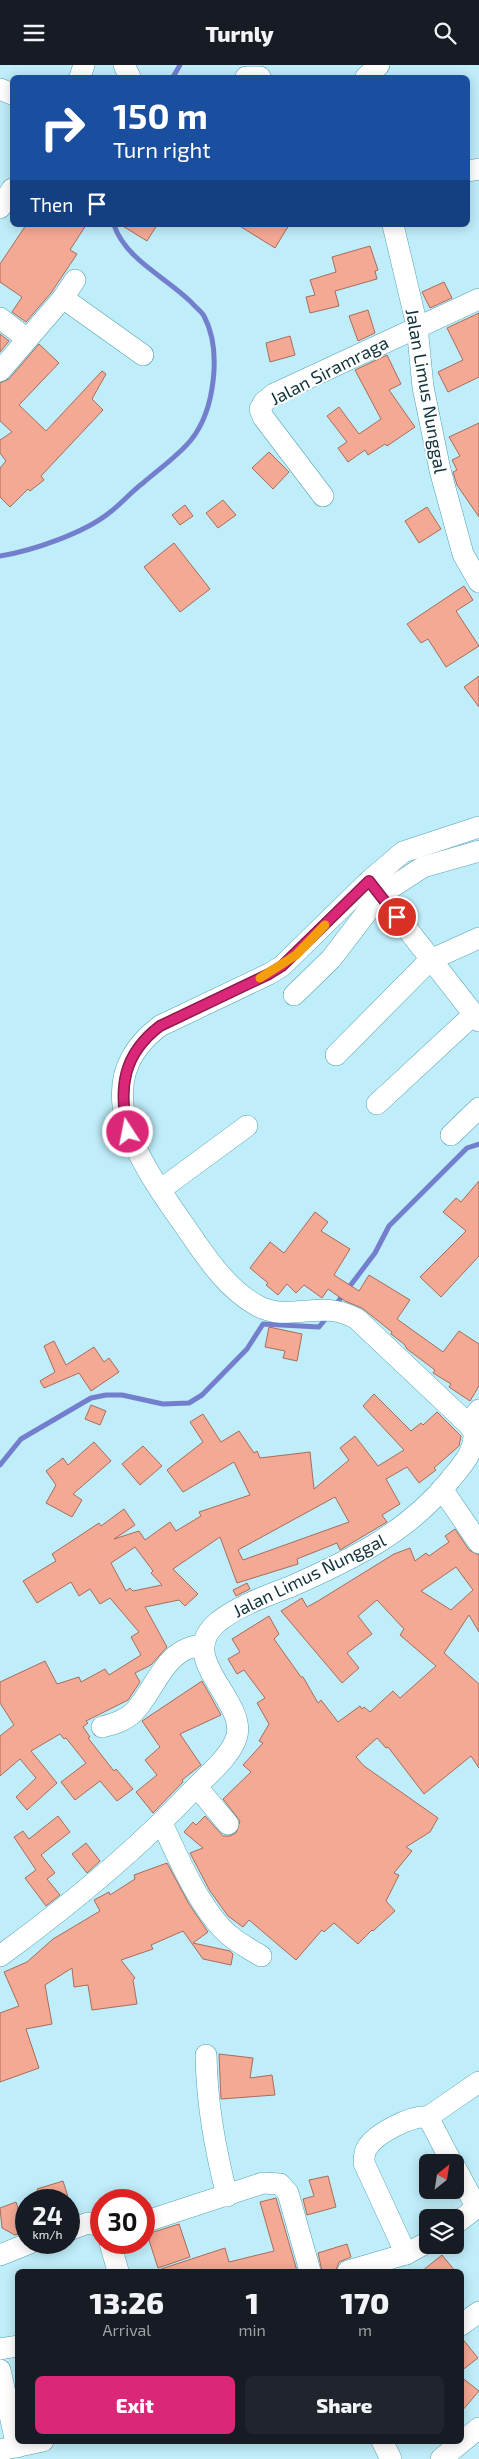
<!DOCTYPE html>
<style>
:root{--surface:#171b24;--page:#20242c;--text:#f1f3f6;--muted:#9ea1a6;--accent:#db2777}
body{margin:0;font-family:"Exo 2",sans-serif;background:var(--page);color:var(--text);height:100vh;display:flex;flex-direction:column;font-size:19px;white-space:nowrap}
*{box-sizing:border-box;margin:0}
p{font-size:16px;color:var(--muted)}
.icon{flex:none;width:28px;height:28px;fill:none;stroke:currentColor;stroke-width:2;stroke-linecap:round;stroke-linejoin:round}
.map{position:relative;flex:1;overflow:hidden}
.sheet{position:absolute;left:15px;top:2204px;width:449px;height:175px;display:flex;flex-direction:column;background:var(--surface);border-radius:8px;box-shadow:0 2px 12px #0003}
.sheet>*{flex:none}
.guide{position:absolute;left:10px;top:10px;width:460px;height:152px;border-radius:8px;box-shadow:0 2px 12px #0003;background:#1a4fa0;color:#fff;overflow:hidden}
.needle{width:32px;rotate:30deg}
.fabs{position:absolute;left:419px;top:2089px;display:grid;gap:10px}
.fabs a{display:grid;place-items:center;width:45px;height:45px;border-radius:8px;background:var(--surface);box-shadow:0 2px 12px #0003;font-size:25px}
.speed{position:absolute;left:15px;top:2124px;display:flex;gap:10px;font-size:25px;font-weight:700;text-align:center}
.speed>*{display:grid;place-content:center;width:65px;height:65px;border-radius:50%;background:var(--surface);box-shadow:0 2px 12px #0003;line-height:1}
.speed small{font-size:12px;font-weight:400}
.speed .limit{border:8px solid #d22;background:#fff;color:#111}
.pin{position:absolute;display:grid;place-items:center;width:42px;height:42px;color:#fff;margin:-21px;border:2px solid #fff;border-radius:50%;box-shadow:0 1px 5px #0007}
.me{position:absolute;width:55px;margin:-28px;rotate:349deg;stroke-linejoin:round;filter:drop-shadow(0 0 4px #0008)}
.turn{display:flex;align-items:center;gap:18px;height:105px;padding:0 20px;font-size:22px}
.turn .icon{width:65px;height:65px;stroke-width:2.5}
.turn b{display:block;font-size:35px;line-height:42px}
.then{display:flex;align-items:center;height:48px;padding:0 20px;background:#0003;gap:10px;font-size:19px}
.eta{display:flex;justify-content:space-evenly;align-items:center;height:85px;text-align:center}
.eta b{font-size:30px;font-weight:800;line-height:35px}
.button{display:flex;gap:10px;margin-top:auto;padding:10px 20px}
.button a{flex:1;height:58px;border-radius:8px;background:var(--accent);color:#fff;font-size:20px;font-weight:800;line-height:58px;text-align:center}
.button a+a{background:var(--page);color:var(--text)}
header{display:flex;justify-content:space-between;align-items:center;height:65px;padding:0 20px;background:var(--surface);font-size:22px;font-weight:800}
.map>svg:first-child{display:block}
</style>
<header><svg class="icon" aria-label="menu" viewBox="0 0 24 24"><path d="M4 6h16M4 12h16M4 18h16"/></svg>Turnly<svg class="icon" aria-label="search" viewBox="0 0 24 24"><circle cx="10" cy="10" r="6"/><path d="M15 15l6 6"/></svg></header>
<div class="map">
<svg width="479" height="2394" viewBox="0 0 479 2394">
<rect width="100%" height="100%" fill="#bfedf9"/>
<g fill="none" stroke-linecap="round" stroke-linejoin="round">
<g stroke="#737fcd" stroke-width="5">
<path d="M 173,12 L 180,0"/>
<path d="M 0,491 C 32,486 84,468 109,448 C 121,439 131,427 143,418 C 159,404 178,391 191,375 C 215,345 222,285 204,251 C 201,246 195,242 191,237 C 166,212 126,195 114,160"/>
<path d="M 334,1242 L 375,1188 L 389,1161 L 467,1083 L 479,1079"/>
<path d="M 0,1400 L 21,1374 L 91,1333 L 106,1330 L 122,1330 L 163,1339 L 189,1338 L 202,1330 L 247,1284 L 263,1259 L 319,1262 L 328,1251"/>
</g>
</g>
<g fill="#f4a994" stroke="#a96c5b" fill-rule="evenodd">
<path d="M 26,160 L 86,160 L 70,185 L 77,189 L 51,228 L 26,257 L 12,247 L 22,232 L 0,217 L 0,199 Z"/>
<path d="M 121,160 L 157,160 L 147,176 Z"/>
<path d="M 238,160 L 289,160 L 275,183 Z"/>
<path d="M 370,181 L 378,205 L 375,206 L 377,214 L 335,226 L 339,241 L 310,248 L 306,232 L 315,230 L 310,215 L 336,207 L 332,192 Z"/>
<path d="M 444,217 L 452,233 L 430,243 L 422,227 Z"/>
<path d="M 368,245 L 375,268 L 358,276 L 349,251 Z"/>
<path d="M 479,248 L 479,312 L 448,327 L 438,307 L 463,295 L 447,263 Z"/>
<path d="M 0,269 L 9,276 L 0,287 Z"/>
<path d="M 290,271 L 295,290 L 270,297 L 266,278 Z"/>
<path d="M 39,279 L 59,298 L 19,340 L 46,366 L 102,306 L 106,309 L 92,334 L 103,345 L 41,411 L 44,415 L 30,426 L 28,424 L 10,442 L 0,432 L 0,403 L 6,396 L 0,388 L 0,375 L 12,367 L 0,356 L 0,318 L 9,314 Z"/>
<path d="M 387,290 L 401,319 L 389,325 L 415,362 L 387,381 L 385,379 L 368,390 L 365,385 L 348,397 L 338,383 L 347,377 L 327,351 L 339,342 L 359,369 L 381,354 L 355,305 Z"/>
<path d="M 479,358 L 479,452 L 457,420 L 453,407 L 457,405 L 452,395 L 460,391 L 449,372 Z"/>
<path d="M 269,387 L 289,407 L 273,424 L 252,403 Z"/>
<path d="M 223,435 L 236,450 L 218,463 L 206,448 Z"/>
<path d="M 185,440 L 193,451 L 180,460 L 172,450 Z"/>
<path d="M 427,442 L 441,464 L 419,478 L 405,456 Z"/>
<path d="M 174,478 L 210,524 L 180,547 L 144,502 Z"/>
<path d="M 464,521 L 473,535 L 456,546 L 479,581 L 446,602 L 428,574 L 421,578 L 407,559 Z"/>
<path d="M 479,611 L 479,642 L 464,622 Z"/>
<path d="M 479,1116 L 479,1191 L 441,1232 L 420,1212 L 466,1166 L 443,1147 L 456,1133 L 461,1137 Z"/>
<path d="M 315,1147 L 328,1157 L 321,1166 L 350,1184 L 334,1210 L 359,1226 L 369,1210 L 410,1235 L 397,1254 L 443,1287 L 459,1266 L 479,1279 L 479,1321 L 470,1336 L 449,1322 L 451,1319 L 433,1308 L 435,1305 L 407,1284 L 404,1279 L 391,1269 L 392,1267 L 362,1243 L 345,1236 L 328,1224 L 322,1233 L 304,1220 L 296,1228 L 287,1219 L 278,1230 L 266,1220 L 268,1218 L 250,1203 L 270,1177 L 284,1188 Z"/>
<path d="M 269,1262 L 302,1269 L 297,1296 L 283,1293 L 285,1286 L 265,1282 Z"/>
<path d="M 54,1276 L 66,1300 L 94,1282 L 104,1297 L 109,1293 L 119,1307 L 91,1326 L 79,1308 L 44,1323 L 40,1316 L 55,1307 L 44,1281 Z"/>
<path d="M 374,1329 L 411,1366 L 421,1358 L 423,1360 L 437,1347 L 461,1371 L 459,1381 L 434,1403 L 436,1405 L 419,1418 L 407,1402 L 386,1414 L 400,1439 L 382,1450 L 387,1457 L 340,1485 L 337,1478 L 297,1494 L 298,1499 L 237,1518 L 220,1472 L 173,1504 L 198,1529 L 185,1541 L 179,1535 L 145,1542 L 167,1582 L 151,1600 L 135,1608 L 140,1617 L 128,1635 L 86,1656 L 88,1658 L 83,1662 L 90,1672 L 88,1673 L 114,1706 L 116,1704 L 133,1724 L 117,1736 L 100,1716 L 75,1735 L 61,1717 L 86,1698 L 66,1673 L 64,1674 L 60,1669 L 31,1686 L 57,1718 L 27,1745 L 16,1732 L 36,1713 L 20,1694 L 0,1711 L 0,1671 L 14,1660 L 0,1638 L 0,1617 L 45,1596 L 57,1619 L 79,1612 L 81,1617 L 105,1604 L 109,1610 L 141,1590 L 131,1572 L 139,1567 L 110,1533 L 100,1539 L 90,1524 L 79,1531 L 71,1517 L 37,1538 L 23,1516 L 56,1496 L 52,1489 L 99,1458 L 101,1461 L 124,1444 L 135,1460 L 114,1474 L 139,1466 L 145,1475 L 170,1457 L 176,1466 L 201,1451 L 199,1447 L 250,1430 L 234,1397 L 183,1427 L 167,1405 L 203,1377 L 190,1357 L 203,1349 L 221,1377 L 239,1366 L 254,1388 L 257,1386 L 260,1393 L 310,1387 L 314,1424 L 349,1395 L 340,1383 L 355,1371 L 378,1401 L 404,1385 L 363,1341 ZM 335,1432 L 349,1457 L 243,1495 L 238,1485 ZM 135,1482 L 153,1506 L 151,1508 L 162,1520 L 133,1526 L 130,1523 L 126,1526 L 111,1498 Z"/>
<path d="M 91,1340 L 106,1346 L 100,1360 L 85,1354 Z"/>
<path d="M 94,1377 L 111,1396 L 73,1429 L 82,1435 L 72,1452 L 46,1438 L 56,1420 L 46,1406 L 63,1393 L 68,1400 Z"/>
<path d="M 143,1381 L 162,1401 L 140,1420 L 122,1399 Z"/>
<path d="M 455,1464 L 469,1485 L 479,1490 L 479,1567 L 469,1550 L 444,1588 L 479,1619 L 479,1703 L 471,1691 L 424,1729 L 388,1682 L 386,1683 L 377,1673 L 356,1692 L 364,1701 L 438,1753 L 430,1767 L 406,1782 L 412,1786 L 394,1808 L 399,1810 L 386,1836 L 395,1846 L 373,1866 L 372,1865 L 358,1879 L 334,1858 L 324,1867 L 322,1865 L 296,1895 L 249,1855 L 243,1862 L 228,1851 L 210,1826 L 190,1788 L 203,1783 L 184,1767 L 193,1757 L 196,1760 L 205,1751 L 223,1771 L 230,1771 L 236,1768 L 240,1756 L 223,1734 L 251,1707 L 243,1700 L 263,1678 L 259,1676 L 269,1659 L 257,1638 L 265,1633 L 244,1605 L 237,1609 L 228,1594 L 240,1587 L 232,1574 L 269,1551 L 279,1569 L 274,1574 L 301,1612 L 303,1612 L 318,1638 L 321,1635 L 338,1657 L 360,1641 L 362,1644 L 364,1642 L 370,1647 L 393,1626 L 400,1633 L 436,1601 L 400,1570 L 404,1564 L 377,1535 L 358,1551 L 372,1569 L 347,1588 L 359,1603 L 342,1618 L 281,1546 L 302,1533 L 307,1542 L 318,1536 L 394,1489 L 410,1483 L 415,1496 L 426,1488 L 429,1491 L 449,1477 L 445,1471 ZM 456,1502 L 473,1525 L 451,1545 L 421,1526 Z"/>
<path d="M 247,1518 L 250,1524 L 236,1531 L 233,1525 Z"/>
<path d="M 202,1616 L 221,1650 L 180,1669 L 201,1700 L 182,1715 L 183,1717 L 153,1748 L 136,1727 L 157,1710 L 145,1695 L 160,1682 L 142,1656 Z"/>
<path d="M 58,1751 L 70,1767 L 41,1790 L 55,1808 L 47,1814 L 60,1830 L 46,1841 L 25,1813 L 36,1805 L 14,1772 L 23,1766 L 29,1774 Z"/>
<path d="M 86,1778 L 100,1796 L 87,1808 L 72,1789 Z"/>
<path d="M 167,1798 L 189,1839 L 208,1867 L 193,1878 L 230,1886 L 233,1889 L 231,1900 L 203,1894 L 183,1866 L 151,1880 L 153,1884 L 121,1895 L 135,1913 L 133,1915 L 137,1939 L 92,1945 L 88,1920 L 74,1922 L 72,1903 L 45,1920 L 52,1959 L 26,1964 L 39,2003 L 0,2017 L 0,1948 L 19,1941 L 4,1907 L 27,1897 L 53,1874 L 100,1846 L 94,1835 L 109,1827 L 110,1830 L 135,1814 L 134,1810 Z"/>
<path d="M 219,1989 L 253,1993 L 250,2013 L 272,2010 L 275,2030 L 221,2034 Z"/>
<path d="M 328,2111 L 336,2142 L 307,2150 L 303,2134 L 314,2131 L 309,2115 Z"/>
<path d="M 63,2116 L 69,2135 L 40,2135 L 37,2124 Z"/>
<path d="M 276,2133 L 297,2206 L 162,2206 L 161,2204 L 225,2183 L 229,2197 L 274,2186 L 260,2137 Z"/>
<path d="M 16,2137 L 26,2166 L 15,2170 L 2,2163 L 0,2143 Z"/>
<path d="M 179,2159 L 190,2192 L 158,2203 L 147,2169 Z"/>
<path d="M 347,2179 L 351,2192 L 339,2197 L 336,2205 L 322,2206 L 318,2188 Z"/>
<path d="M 442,2190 L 455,2206 L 422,2206 Z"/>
<path d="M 461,2272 L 478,2293 L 461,2306 Z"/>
<path d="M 461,2312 L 479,2326 L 461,2347 Z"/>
</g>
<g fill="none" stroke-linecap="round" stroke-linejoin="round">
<g stroke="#52a2b5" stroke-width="22">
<g id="minor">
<path d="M 124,0 L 130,12"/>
<path d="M 80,12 L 84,0"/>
<path d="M 246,12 L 260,12"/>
<path d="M 366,12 L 379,0"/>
<path d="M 0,24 L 12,29"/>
<path d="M 468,106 L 479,104"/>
<path d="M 0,143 L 12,124"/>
<path d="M 393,160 L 417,261 L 423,322 L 440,405 L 463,489 L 479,517"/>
<path d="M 63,233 L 143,290"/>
<path d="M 0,253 L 27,274"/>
<path d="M 0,306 L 63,233 L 75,215"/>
<path d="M 323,431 L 263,352 L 260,344 L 264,337 L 274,329 L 479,234"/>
<path d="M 373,820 L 479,956"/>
<path d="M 294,930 L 331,894 L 380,830 L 423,802 L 479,786"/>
<path d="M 336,990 L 430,895 L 479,873"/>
<path d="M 377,1039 L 473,950"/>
<path d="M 451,1070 L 479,1043"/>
<path d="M 160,1125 L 247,1061"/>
<path d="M 468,1359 L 479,1345"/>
<path d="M 442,1424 L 479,1478"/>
<path d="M 102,1662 C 113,1659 125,1656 134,1647 C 157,1623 164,1582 204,1580"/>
<path d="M 197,1722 L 228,1759"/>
<path d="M 162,1758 C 177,1791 201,1846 229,1870 C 238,1878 250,1884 261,1891"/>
<path d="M 0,1891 C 70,1840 137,1785 196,1722 C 210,1708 229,1692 236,1674 C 250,1637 173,1593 218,1557 C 237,1541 269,1530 292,1521 C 353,1494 408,1467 450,1415 C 462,1400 475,1387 474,1367 L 468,1359 L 357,1254 C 321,1233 289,1258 258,1241 C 226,1224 204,1189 184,1160 C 143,1101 82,1020 160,961 L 269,909 L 282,901 L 369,816 L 403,787 L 479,762"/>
<path d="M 206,1990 C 207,2040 215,2083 227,2131"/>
<path d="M 428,2052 L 479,2017"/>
<path d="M 455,2102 L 477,2143"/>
<path d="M 144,2157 L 263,2118 L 280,2119 L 288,2128 L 310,2206"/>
<path d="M 455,2159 L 479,2141"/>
<path d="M 69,2165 L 88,2158 L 101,2161"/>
<path d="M 110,2178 L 118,2206"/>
<path d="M 406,2189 L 364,2098 C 364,2094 364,2087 367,2083 C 375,2069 411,2050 428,2052 L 452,2098"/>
<path d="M 0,2190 L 30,2178"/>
<path d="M 348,2206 L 406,2189 L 428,2177"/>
<path d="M 461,2260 L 479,2247"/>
<path d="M 0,2284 L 18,2281"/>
<path d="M 0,2305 L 17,2382"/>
<path d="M 382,2376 L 391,2394"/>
<path d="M 0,2385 L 43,2376"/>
<path d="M 441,2394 L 479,2363"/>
</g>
</g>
<use href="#minor" stroke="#fff" stroke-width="21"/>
</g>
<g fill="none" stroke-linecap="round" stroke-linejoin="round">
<g stroke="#8e194d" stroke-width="12">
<path id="route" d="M 128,1067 C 118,1023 123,989 160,961 L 269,909 L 282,901 L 369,816 L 397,852"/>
</g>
<use href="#route" stroke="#db2777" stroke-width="9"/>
<path stroke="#f59e0b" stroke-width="9" d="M 260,913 L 296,890 L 325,860"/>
</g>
<g text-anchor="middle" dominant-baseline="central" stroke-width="4" stroke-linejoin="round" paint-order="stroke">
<g font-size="18" fill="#0f313a" stroke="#fff">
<text transform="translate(329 305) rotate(-27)">Jalan Siramraga</text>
<text transform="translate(427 326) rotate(80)">Jalan Limus Nunggal</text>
<text transform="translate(309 1510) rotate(-26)">Jalan Limus Nunggal</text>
</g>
</g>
</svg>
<div class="fabs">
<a><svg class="needle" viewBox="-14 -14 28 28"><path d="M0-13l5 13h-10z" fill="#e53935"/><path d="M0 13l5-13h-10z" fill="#9ea1a6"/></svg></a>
<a><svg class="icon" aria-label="layers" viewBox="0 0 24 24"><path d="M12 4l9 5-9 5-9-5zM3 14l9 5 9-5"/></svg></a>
</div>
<div class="speed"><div>24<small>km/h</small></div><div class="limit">30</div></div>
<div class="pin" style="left:397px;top:852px;background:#d93025"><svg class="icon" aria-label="arrive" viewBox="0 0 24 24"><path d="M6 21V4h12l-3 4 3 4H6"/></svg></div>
<svg class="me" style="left:128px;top:1067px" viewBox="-20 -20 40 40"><circle r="17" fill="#db2777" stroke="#fff" stroke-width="3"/><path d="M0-11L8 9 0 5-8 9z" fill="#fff"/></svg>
<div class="guide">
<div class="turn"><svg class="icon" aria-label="right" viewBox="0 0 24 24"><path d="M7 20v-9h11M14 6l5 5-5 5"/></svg><div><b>150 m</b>Turn right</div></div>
<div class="then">Then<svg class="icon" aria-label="arrive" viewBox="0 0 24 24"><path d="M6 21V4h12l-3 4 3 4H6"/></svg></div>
</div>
<section class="sheet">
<div class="eta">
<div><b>13:26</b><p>Arrival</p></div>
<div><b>1</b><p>min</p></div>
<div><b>170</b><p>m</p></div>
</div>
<div class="button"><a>Exit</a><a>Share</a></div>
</section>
</div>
